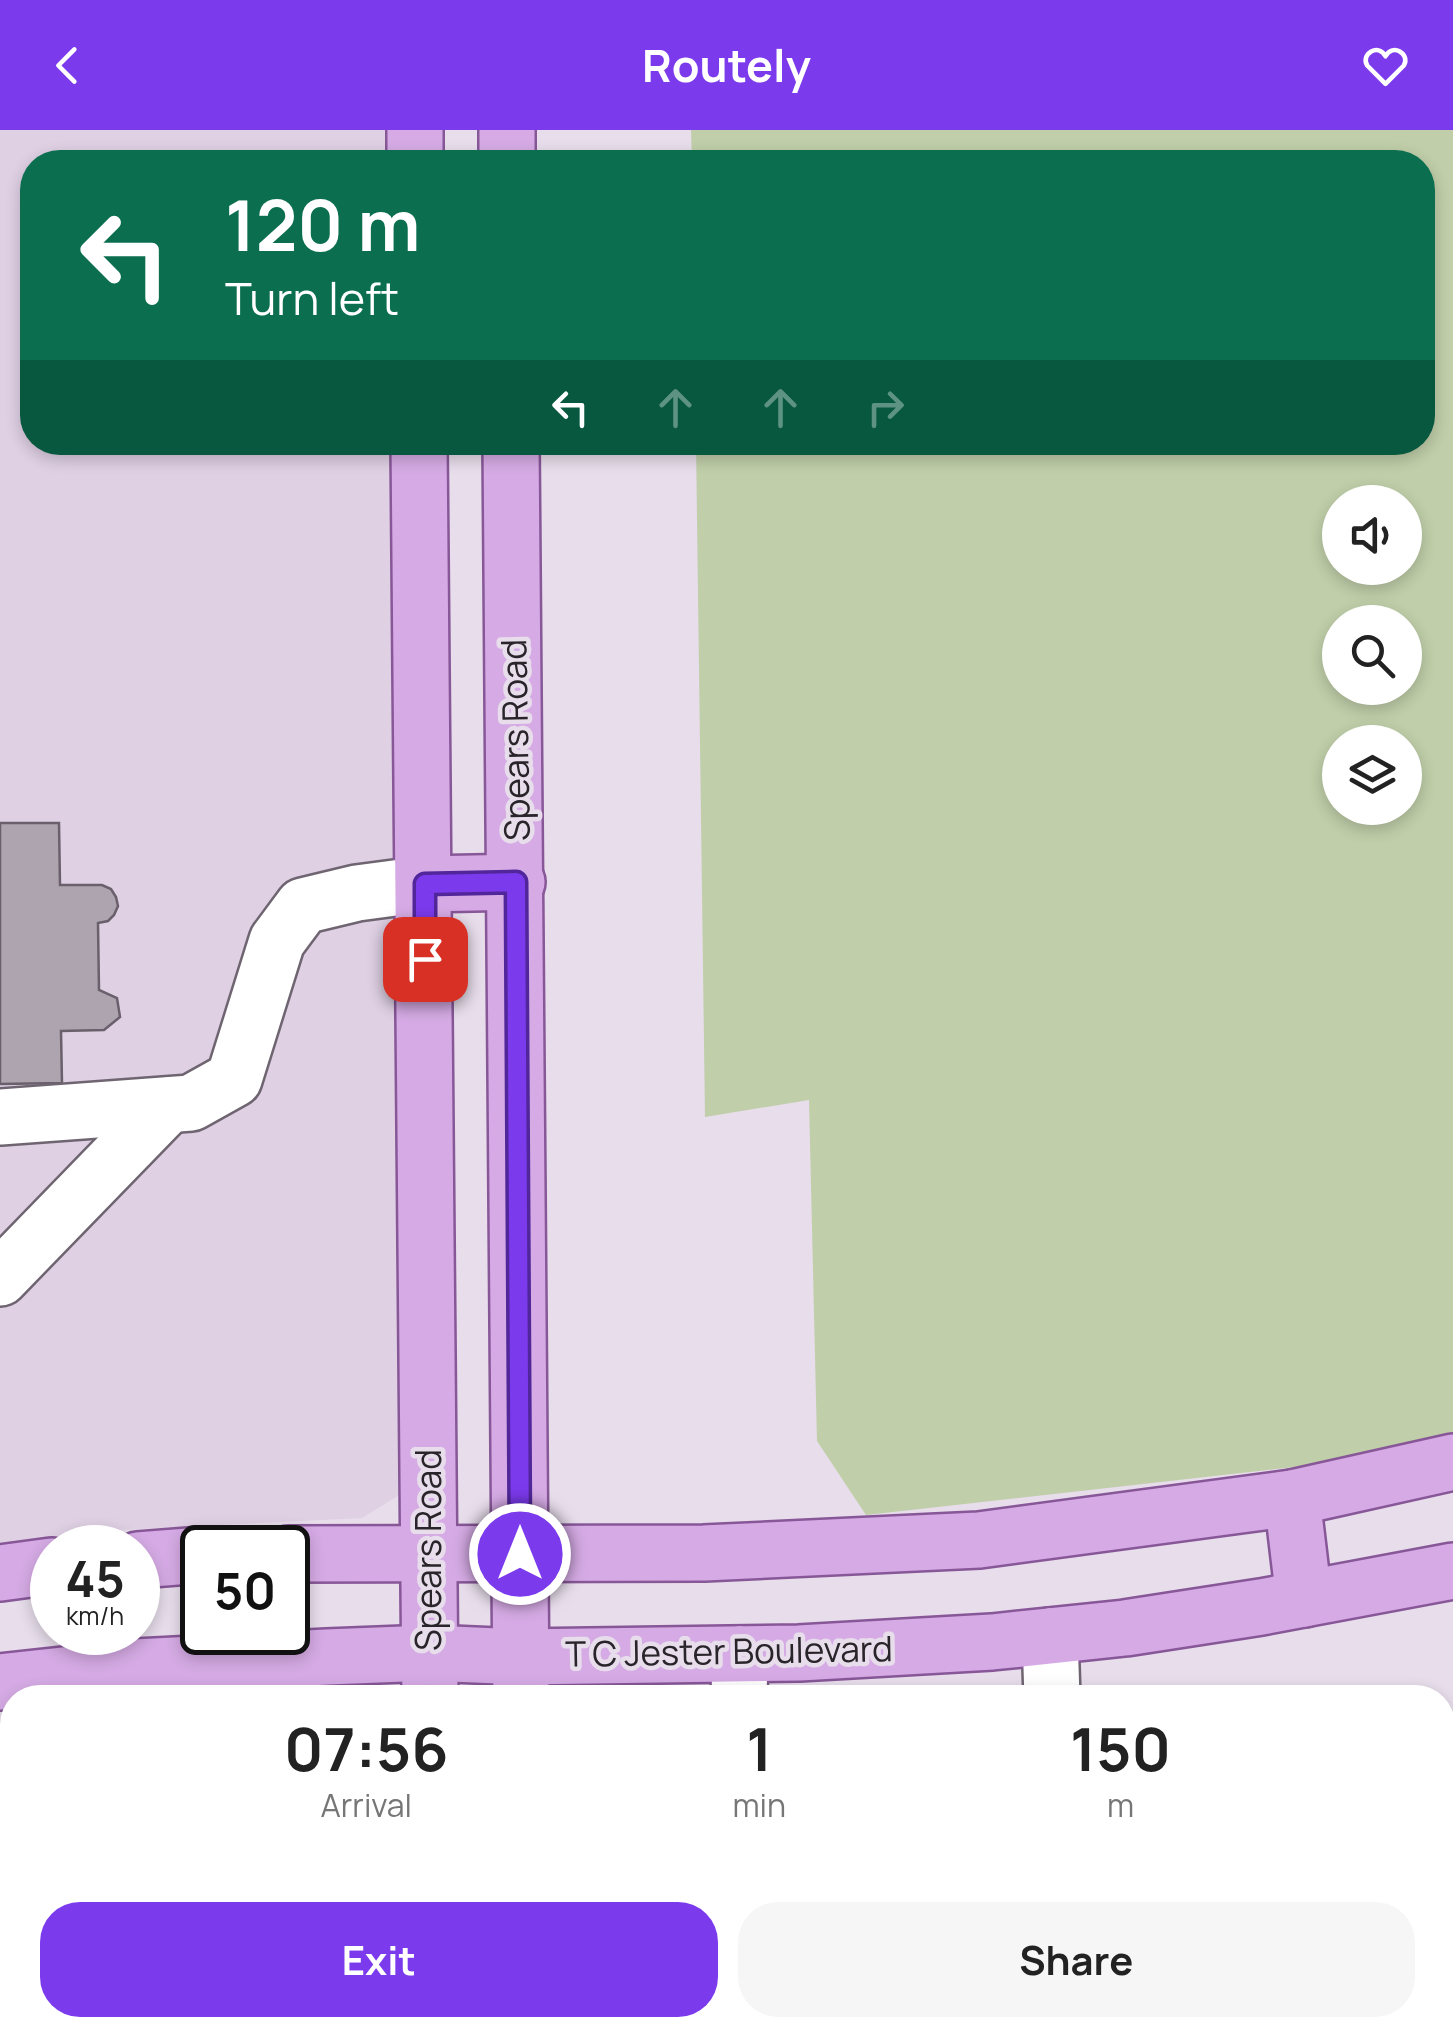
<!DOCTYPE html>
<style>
:root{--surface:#fff;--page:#f6f6f6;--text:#222;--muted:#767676;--accent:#7c3aed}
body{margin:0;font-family:Manrope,sans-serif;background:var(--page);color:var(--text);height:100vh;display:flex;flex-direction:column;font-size:38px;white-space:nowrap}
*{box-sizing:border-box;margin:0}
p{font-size:32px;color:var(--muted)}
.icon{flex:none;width:55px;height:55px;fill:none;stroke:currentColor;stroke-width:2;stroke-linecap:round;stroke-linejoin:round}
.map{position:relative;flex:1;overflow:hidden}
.sheet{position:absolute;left:0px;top:1555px;width:1455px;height:352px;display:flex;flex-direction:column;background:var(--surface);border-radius:40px 40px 0 0;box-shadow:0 5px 15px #0003}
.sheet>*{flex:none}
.guide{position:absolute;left:20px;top:20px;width:1415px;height:305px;border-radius:40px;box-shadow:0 5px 15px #0003;background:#0b6e4f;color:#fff;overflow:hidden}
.buttons{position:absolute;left:1322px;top:355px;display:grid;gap:20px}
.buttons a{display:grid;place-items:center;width:100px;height:100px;border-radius:50%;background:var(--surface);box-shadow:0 5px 15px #0003;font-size:50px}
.speed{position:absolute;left:30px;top:1395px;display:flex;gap:20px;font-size:50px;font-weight:700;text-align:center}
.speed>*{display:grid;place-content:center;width:130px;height:130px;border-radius:50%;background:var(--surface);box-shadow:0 5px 15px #0003;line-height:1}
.speed small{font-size:25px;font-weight:400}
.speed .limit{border:5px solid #111;border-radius:15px;background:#fff;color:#111}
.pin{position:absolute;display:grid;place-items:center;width:85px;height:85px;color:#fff;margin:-42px;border-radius:20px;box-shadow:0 5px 15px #0006}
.me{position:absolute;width:110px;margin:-55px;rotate:0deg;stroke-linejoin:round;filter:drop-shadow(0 0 8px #0008)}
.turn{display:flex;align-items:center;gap:35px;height:210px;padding:0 40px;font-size:45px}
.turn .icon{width:130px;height:130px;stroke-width:2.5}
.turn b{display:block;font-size:70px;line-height:85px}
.lanes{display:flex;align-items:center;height:95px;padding:0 40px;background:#0003;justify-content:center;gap:50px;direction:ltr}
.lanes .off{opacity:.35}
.eta{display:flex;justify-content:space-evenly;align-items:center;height:170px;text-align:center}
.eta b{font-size:60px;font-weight:700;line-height:70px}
.action{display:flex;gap:20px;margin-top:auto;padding:20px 40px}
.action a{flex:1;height:115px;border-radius:40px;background:var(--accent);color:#fff;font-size:40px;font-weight:700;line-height:115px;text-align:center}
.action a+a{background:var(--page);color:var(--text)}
header{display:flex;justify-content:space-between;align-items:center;height:130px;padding:0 40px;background:var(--accent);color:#fff;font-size:45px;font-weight:700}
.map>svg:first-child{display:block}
</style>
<header><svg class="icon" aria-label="back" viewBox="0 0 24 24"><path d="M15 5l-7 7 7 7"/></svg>Routely<svg class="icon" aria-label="heart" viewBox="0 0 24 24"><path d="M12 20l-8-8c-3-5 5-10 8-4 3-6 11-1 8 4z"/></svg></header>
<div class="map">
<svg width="1453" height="1906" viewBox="0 0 1453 1906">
<rect width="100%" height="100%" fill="#e7ddeb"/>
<path fill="#dfd0e4" d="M 0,0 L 389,0 L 389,32 L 32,32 L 32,312 L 393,313 L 409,1359 L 362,1388 L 98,1401 L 0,1414 Z"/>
<path fill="#c0cea9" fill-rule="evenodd" d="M 691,0 L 1453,0 L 1453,1303 L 1303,1336 L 866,1385 L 817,1311 L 809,970 L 705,987 L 696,313 L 1422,312 L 1422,32 L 692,32 ZM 1340,372 L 1405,372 L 1405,438 L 1340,438 ZM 1340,492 L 1405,492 L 1405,558 L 1340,558 ZM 1340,612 L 1405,612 L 1405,678 L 1340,678 Z"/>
<g fill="#ada4b0" stroke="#69606c" stroke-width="2.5">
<path d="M 0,693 L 59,693 L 60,755 L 102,755 L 111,759 L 116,767 L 118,776 L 114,785 L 108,791 L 98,793 L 99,860 L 117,868 L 120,887 L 104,900 L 61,901 L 62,953 L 0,954 Z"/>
<path d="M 29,1895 L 74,1895 L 75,1902 L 102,1897 L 103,1906 L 31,1906 Z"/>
</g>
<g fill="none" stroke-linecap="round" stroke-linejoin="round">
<g stroke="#6e6571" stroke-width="60">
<g id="minor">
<path d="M 0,987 L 191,973 L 234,949 L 277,811 L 303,776 L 357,763 L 425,754"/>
<path d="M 0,1148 L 168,975"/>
<path d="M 1050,1506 L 1052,1568"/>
<path d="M 739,1568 L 740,1524"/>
<path d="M 1442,1732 L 1453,1729"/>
<path d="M 0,1824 L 12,1823"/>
<path d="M 174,1895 L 174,1906"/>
<path d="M 736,1906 L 736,1895"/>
<path d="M 838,1906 L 838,1895"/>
<path d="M 1050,1906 L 1050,1895"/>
<path d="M 1301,1906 L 1301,1895"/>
</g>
</g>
<g stroke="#875798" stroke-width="60">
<g id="major">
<path d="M 415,0 L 415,32"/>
<path d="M 507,0 L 507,32"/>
<path d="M 419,312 L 430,1568"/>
<path d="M 511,312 L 521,1568"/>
<path d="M 425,754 L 517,752"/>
<path d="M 1292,1368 L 1304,1469"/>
<path d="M 288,1424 L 704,1423 L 979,1410 L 1292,1368 L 1453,1332"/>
<path d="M 138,1430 L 202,1425"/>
<path d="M 0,1443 L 52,1436"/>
<path d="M 0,1552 L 136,1537 L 327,1527 L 429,1523 L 520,1527 L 799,1523 L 992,1512 L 1125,1498 L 1261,1477 L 1453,1441"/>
<path d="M 437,1895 L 438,1906"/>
<path d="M 529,1895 L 529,1906"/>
</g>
</g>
<use href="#minor" stroke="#fff" stroke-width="55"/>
<use href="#major" stroke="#d6abe5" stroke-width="55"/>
</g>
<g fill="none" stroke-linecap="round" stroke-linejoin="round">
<g stroke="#51269a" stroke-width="25">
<path id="route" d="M 425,829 L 425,754 L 516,752 L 520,1424"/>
</g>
<use href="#route" stroke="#7c3aed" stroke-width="18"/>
</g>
<g text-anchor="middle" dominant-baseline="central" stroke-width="9" stroke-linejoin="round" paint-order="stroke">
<g font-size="35" fill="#282429" stroke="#e7ddeb">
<text transform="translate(515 610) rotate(-91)">Spears Road</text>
<text transform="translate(428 1420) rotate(-90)">Spears Road</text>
<text transform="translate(729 1521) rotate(-1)">T C Jester Boulevard</text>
</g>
</g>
</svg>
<div class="buttons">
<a><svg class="icon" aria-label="sound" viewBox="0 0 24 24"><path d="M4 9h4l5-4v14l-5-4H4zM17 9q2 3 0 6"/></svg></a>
<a><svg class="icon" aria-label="search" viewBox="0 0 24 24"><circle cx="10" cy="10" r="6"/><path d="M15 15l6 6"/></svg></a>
<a><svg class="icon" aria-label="layers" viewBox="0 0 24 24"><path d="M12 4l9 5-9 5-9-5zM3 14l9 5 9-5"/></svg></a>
</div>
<div class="speed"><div>45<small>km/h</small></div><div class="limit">50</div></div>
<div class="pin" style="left:425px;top:829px;background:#d93025"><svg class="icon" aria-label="arrive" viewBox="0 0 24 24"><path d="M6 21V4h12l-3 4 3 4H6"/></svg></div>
<svg class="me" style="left:520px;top:1424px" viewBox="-20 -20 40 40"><circle r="17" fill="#7c3aed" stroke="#fff" stroke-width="3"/><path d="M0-11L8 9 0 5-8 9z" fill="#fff"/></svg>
<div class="guide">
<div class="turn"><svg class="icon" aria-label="left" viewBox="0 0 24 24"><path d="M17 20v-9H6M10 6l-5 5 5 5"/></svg><div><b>120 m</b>Turn left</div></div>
<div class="lanes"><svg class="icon" aria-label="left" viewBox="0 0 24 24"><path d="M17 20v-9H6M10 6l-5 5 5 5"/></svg><svg class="icon off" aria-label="ahead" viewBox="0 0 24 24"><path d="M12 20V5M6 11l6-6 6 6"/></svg><svg class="icon off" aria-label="ahead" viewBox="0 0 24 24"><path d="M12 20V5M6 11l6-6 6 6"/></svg><svg class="icon off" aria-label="right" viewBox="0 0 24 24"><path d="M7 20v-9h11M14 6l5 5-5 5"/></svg></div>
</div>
<section class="sheet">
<div class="eta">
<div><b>07:56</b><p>Arrival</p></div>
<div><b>1</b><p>min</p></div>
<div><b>150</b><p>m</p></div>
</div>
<div class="action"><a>Exit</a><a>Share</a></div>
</section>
</div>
